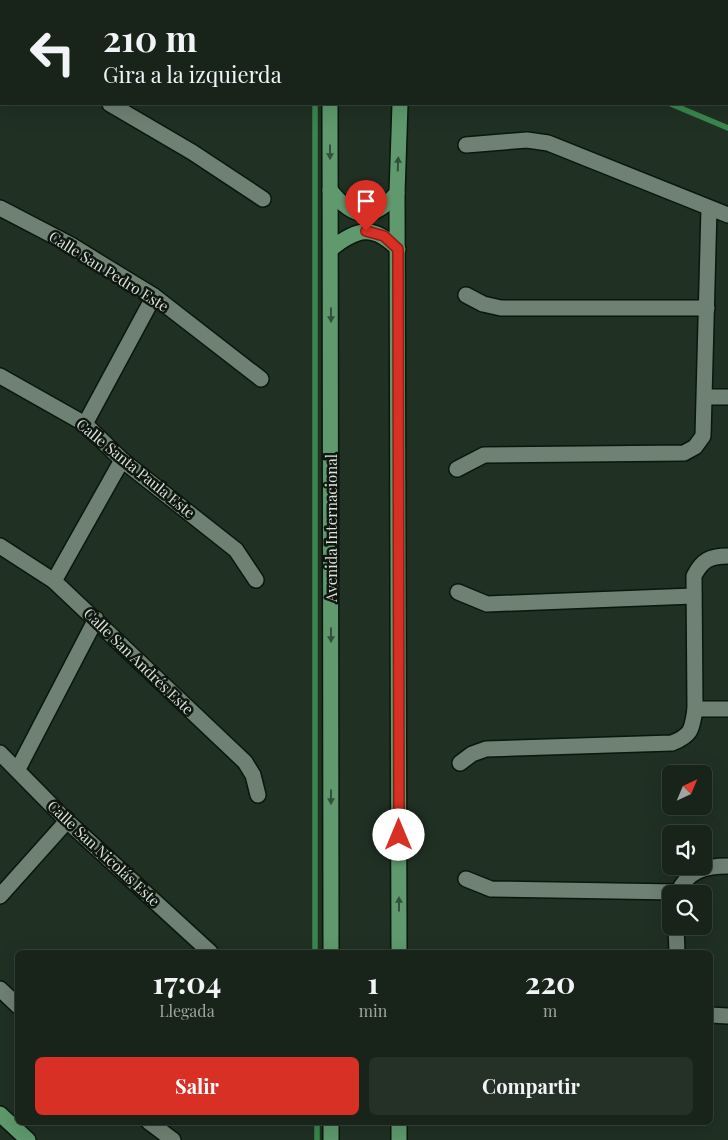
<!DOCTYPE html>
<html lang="es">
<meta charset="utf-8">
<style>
:root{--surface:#18241a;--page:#253027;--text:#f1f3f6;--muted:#9fa4a2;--line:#364139;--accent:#d93025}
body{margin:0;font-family:"Playfair Display",serif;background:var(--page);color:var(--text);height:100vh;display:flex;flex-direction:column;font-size:19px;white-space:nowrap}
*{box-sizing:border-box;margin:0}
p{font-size:16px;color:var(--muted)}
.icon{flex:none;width:28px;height:28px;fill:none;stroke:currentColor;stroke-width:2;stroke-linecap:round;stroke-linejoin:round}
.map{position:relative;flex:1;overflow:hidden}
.details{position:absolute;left:15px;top:950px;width:698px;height:175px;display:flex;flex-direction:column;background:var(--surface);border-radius:8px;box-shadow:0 5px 20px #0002,0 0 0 1px var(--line)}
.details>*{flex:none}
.banner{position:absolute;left:0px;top:0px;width:729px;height:105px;box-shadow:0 5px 20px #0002,0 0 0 1px var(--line);background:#18241a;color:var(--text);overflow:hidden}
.needle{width:32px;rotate:44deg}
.tools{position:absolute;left:662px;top:765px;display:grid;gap:10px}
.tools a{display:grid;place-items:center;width:50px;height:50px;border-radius:8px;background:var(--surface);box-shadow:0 5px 20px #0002,0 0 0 1px var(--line);font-size:25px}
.pin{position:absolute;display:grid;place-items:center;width:42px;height:42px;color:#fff;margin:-51px -21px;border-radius:50% 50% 50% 0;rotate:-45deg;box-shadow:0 0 5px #0007}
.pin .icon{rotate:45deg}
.me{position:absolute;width:55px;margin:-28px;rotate:0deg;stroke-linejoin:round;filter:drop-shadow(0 0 4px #0008)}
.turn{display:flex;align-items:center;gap:18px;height:105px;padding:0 20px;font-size:22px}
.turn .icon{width:65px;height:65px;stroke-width:2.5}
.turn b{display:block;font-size:35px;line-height:42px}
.eta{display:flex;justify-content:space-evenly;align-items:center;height:85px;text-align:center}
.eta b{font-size:30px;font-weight:700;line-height:35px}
.action{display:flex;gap:10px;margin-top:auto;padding:10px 20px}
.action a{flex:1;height:58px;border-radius:8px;background:var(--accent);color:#fff;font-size:20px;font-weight:700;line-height:58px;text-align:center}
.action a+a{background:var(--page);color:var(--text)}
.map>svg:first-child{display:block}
</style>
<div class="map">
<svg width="728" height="1140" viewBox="0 0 728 1140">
<rect width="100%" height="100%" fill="#203023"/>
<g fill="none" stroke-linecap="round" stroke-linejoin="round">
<g stroke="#3a864e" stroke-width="5.5">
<path d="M 315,104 L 315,952"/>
<path d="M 671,104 L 728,128"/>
<path d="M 317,1122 L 317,1140"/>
</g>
<g stroke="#09170c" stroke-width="18">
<g id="minor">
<path d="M 231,0 L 234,1"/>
<path d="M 564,0 L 566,1"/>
<path d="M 6,1 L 6,0"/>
<path d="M 0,14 L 1,11"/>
<path d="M 0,52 L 1,53"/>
<path d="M 728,73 L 728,74"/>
<path d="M 110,104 L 192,152 L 263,199"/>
<path d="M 466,145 L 527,140 L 548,143 L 728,215"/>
<path d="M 0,208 L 71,245 L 154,296 L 261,379"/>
<path d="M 466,295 L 483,304 L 501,308 L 707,308"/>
<path d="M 0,376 L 85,424 L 122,460 L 236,550 L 256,580"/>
<path d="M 705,397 L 728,397"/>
<path d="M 85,424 L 154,296"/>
<path d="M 457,469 L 484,455 L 684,453 L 695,447 L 703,436 L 709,208"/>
<path d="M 0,546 L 54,581 L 245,762 L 253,775 L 258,795"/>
<path d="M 54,581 L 122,460"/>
<path d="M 458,592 L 487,604 L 693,596"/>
<path d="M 695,709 L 728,709"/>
<path d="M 0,753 L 67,821 L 210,952"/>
<path d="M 460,763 L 472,754 L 486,749 L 672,743 C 692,735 692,729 695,709 L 694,576 C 702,560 710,556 728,556"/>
<path d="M 18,769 L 96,619"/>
<path d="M 466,879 L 491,889 L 677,892"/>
<path d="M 677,894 C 688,870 705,866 728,866"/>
<path d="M 0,896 L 67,821"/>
<path d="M 676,926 L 677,952"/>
<path d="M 0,989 L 18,1006"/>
<path d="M 710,1015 L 728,1016"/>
<path d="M 149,1122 L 173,1140"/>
</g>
</g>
<g stroke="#09170c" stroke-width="18">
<g id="major">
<path d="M 331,1 L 331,0"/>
<path d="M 403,1 L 403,0"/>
<path d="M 330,104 L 331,952"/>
<path d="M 330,190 C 354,220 372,222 397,193"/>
<path d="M 331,249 C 357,228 373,224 398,249"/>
<path d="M 399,952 L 397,193 L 400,104"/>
<path d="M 0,1114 L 28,1140"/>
<path d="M 399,1122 L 399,1140"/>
<path d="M 331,1140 L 331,1122"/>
</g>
</g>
<use href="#minor" stroke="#6f8172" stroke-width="15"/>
<use href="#major" stroke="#5f996d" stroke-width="15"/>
</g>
<defs><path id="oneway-solid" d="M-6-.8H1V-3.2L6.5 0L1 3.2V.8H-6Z" transform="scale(1.25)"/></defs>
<g fill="#33513a">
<use href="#oneway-solid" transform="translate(330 152) rotate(90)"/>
<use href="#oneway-solid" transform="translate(398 164) rotate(-88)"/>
<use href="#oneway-solid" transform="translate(331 315) rotate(90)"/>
<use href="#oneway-solid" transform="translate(331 635) rotate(90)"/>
<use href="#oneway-solid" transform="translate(331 797) rotate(90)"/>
<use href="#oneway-solid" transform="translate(399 904) rotate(-90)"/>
</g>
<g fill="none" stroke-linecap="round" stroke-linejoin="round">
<g stroke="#8d1f18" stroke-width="12">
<path id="route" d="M 366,231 L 384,236 L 398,249 L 399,835"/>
</g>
<use href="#route" stroke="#d93025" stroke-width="9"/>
</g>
<g text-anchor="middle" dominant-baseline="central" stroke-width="5" stroke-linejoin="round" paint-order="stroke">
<g font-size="15" fill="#d9e3da" stroke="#0f1610">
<text transform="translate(109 271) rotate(32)">Calle San Pedro Este</text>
<text transform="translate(136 468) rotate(39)">Calle Santa Paula Este</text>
<text transform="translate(331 528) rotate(-90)">Avenida Internacional</text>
<text transform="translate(139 661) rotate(44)">Calle San Andrés Este</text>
<text transform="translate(104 853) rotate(43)">Calle San Nicolás Este</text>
</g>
</g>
</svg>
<div class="tools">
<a><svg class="needle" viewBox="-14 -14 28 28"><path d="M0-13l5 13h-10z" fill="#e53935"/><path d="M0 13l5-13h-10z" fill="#9fa4a2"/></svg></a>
<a><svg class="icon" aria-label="sound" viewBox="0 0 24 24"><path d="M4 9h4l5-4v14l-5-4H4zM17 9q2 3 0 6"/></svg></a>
<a><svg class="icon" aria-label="search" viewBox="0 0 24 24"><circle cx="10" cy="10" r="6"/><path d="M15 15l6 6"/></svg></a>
</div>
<div class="pin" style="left:366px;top:231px;background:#d93025"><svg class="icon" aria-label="arrive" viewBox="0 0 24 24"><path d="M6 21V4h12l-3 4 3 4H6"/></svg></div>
<svg class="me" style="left:399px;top:835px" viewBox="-20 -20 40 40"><circle r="19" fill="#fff"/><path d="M0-13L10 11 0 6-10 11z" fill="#d93025"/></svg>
<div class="banner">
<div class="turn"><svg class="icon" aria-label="left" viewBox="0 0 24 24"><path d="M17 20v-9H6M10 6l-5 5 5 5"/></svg><div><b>210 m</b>Gira a la izquierda</div></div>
</div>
<section class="details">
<div class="eta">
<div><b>17:04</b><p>Llegada</p></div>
<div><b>1</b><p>min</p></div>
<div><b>220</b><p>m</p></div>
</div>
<div class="action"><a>Salir</a><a>Compartir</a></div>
</section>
</div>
